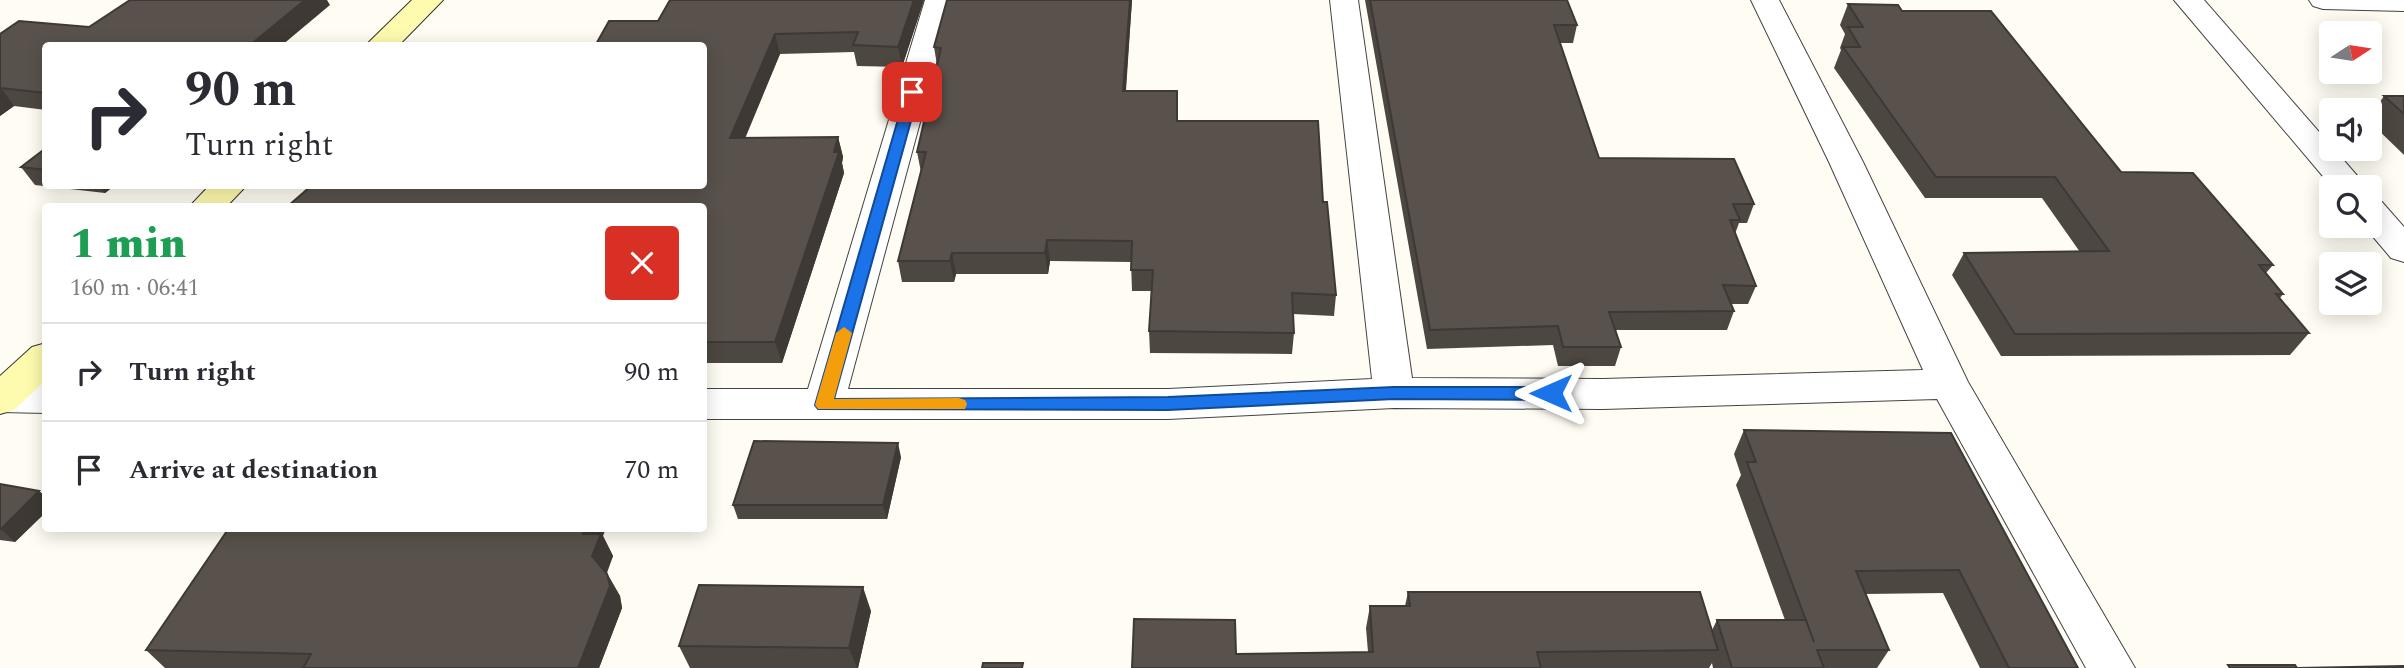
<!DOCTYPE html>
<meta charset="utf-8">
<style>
:root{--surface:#fff;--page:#f7f7f7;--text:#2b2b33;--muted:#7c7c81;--line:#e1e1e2}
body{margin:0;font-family:Spectral,serif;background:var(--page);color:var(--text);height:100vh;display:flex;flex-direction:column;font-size:26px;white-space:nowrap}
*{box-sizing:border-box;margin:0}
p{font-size:23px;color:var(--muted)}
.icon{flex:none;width:38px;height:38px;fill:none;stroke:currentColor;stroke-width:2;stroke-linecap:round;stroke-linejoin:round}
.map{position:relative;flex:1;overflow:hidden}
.details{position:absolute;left:42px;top:203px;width:665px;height:329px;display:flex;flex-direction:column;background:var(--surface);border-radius:7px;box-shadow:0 4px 18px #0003}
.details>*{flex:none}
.top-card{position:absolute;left:42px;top:42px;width:665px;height:147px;border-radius:7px;box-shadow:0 4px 18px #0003;background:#fff;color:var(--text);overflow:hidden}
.needle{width:46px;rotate:78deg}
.fabs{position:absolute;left:2319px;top:21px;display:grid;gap:14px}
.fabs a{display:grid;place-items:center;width:63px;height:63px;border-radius:7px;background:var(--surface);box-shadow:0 4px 18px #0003;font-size:35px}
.pin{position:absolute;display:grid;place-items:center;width:60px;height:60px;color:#fff;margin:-30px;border-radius:14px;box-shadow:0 4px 10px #0006}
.me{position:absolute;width:77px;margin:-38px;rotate:270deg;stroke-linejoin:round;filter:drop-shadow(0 0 5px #0008)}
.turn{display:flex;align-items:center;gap:24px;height:147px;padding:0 28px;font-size:32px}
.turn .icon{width:91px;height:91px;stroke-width:2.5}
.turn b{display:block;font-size:49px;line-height:60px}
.round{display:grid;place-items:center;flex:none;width:74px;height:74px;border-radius:7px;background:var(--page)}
.overview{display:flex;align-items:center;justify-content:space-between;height:119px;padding:0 28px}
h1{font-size:42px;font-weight:800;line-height:52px;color:#1e9e55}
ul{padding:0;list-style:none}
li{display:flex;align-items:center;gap:21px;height:98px;padding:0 28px;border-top:2px solid var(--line)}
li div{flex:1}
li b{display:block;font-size:26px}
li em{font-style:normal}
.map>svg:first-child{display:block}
</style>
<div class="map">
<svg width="2404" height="668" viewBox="0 0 2404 668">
<rect width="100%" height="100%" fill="#fffdf3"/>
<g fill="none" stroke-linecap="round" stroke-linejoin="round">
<g stroke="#434343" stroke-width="2">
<g id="street">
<path d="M 925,0 L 953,0 L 848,389 L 1168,389 L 1372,379 L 1330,0 L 1358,0 L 1412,378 L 1603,379 L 1923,370 L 1829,162 L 1751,0 L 1779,0 L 1863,162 L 1968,382 L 2135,668 L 2086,668 L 1937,399 L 1603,409 L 1394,408 L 1168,419 L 704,419 L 704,389 L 808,389 Z"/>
<path d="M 2174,0 L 2204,0 L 2367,187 L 2332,187 Z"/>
<path d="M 2309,0 L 2404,0 L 2404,11 L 2323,9 L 2313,6 Z"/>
<path d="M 2370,199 L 2382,202 L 2404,227 L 2404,262 L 2391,258 L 2364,226 L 2370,226 Z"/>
<path d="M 0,382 L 46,383 L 46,413 L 0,412 Z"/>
</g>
</g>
<g stroke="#323232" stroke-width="2">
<g id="secondary">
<path d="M 412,0 L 443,0 L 398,46 L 365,46 Z"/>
<path d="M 209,186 L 246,186 L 227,206 L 190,206 Z"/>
<path d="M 46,343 L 46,380 L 14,410 L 0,414 L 0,376 L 32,347 Z"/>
</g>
</g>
<use href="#street" fill="#fff" fill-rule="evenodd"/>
<use href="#secondary" fill="#fffbae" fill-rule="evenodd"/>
</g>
<g fill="#4d4741">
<path d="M 670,0 L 924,0 L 902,67 L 857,66 L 854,52 L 780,54 L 745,137 L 838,137 L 843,157 L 842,163 L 844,173 L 782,363 L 704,363 L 704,186 L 658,21 Z"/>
<path d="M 1132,0 L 1126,91 L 1323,202 L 1336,295 L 1334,316 L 1293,314 L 1294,333 L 1292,354 L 1150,353 L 1149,331 L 1151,291 L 1132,291 L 1131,262 L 1050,261 L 1048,274 L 956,274 L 954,282 L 902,282 L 898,261 L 921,172 L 917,152 L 937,65 L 934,47 Z"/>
<path d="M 1365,0 L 1567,0 L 1577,25 L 1573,43 L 1560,43 L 1599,158 L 1754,204 L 1747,223 L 1739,223 L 1735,234 L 1756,286 L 1748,304 L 1731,304 L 1734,311 L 1727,330 L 1616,330 L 1621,347 L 1615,366 L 1558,366 L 1553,345 L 1427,349 Z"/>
<path d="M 1848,4 L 1902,11 L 2121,172 L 2273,265 L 2266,273 L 2283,294 L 2280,298 L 2309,333 L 2290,355 L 2001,356 L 1952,275 L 1964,253 L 2080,252 L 2042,198 L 1925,198 L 1834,68 L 1841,50 L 1840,48 L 1845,34 L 1840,25 Z"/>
<path d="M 330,5 L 46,46 L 46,110 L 14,106 L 0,116 L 0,34 L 89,27 Z"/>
<path d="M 2384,96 L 2404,96 L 2404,155 L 2370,122 L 2370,116 Z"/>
<path d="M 46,148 L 46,186 L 114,186 L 105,193 L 35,185 L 21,167 Z"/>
<path d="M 1744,430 L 1951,433 L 2078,668 L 1980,668 L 1943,593 L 1865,594 L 1889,650 L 1877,668 L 1713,668 L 1712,663 L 1709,668 L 1132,668 L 1236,654 L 1368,652 L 1366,628 L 1370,606 L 1405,606 L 1408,592 L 1712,630 L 1717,620 L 1785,620 L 1736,485 L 1741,475 L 1734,454 Z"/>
<path d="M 901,457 L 887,519 L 738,519 L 733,505 Z"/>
<path d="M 0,484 L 39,491 L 46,497 L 46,512 L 15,542 L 0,540 Z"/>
<path d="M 603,536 L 613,556 L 607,573 L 620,596 L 622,608 L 599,668 L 165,668 L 146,650 Z"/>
<path d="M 871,611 L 858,668 L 690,668 L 679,646 Z"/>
</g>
<g fill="#3e3935">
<path d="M 305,0 L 327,0 L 330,5 L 281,46 L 249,46 Z"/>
<path d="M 914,0 L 924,0 L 902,67 L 898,47 Z"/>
<path d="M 1130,0 L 1132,0 L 1124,112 L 1123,91 Z"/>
<path d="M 775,34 L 780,54 L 737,158 L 730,138 Z"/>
<path d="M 0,88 L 1,88 L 14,106 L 0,116 Z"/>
<path d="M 838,137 L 843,157 L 842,163 L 844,173 L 782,363 L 775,342 Z"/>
<path d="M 99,186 L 114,186 L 105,193 Z"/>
<path d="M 1047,240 L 1050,261 L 1048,274 L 1045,253 Z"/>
<path d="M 952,253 L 956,274 L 954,282 L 950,261 Z"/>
<path d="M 898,443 L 901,457 L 887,519 L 883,505 Z"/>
<path d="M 39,491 L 46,497 L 46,512 L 15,542 L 1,529 Z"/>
<path d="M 585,528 L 606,528 L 603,536 L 613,556 L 604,578 L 592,556 L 583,534 Z"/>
<path d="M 607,574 L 620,596 L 622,608 L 599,668 L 578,668 Z"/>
<path d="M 863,587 L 871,611 L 858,668 L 857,668 L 849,648 Z"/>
</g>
<g fill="#59524c" stroke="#3e3935" stroke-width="2">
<path d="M 130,0 L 305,0 L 249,46 L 46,46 L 46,93 L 0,88 L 0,34 L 19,21 L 89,27 Z"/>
<path d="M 670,0 L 914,0 L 898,47 L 853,45 L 858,32 L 775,34 L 730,138 L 838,137 L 834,152 L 839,152 L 775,342 L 704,342 L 704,206 L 288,206 L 311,186 L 704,186 L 704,46 L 595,46 L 609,21 L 658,21 Z"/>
<path d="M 947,0 L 1130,0 L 1123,91 L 1177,91 L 1177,121 L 1318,121 L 1323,202 L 1327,202 L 1336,295 L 1292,293 L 1294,333 L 1149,331 L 1153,270 L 1131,270 L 1132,241 L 1047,240 L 1045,253 L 952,253 L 950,261 L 898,261 L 926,152 L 917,152 L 941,48 L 934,47 Z"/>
<path d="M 1370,0 L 1567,0 L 1577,25 L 1554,25 L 1599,158 L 1734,159 L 1754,204 L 1733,204 L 1740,220 L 1730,220 L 1756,286 L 1723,285 L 1734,311 L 1609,312 L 1621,347 L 1563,347 L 1558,326 L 1430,330 Z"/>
<path d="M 1848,4 L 1898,5 L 1902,11 L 1991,11 L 2121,172 L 2193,173 L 2273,265 L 2259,265 L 2283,294 L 2276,294 L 2309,333 L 2015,334 L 1964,253 L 2109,251 L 2055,177 L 1936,177 L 1843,47 L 1860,47 L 1848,27 L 1863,27 Z"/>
<path d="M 2384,96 L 2404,96 L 2404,114 Z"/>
<path d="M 46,148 L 46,170 L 21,167 Z"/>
<path d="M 1744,430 L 1951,433 L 2078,668 L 2009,668 L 1959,570 L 1856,571 L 1889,650 L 1817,650 L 1824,668 L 1732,668 L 1717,620 L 1806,620 L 1814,642 L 1747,462 L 1756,462 Z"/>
<path d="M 754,441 L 898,443 L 883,505 L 733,505 Z"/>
<path d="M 0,484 L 39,491 L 1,529 L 0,528 Z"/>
<path d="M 229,528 L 585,528 L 583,534 L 601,534 L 592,556 L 607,574 L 610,586 L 578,668 L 303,668 L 311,654 L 146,650 Z"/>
<path d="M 699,585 L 863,587 L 849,648 L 679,646 Z"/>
<path d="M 1408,592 L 1700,592 L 1718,650 L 1537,652 L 1541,668 L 1132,668 L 1134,619 L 1235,620 L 1236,654 L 1373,652 L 1370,606 L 1410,606 Z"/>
<path d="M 983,663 L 1023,663 L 1022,668 L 982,668 Z"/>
<path d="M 2228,665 L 2295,665 L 2297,668 L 2404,666 L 2404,668 L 2230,668 Z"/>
</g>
<path fill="#1a73e8" stroke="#114b97" stroke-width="2" d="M 912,88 L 919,92 L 834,399 L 1168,397 L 1394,387 L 1551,387 L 1559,393 L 1551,400 L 1394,399 L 1168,410 L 818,409 L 815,405 L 906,92 Z"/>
<path fill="#f59e0b" d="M 844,327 L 852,333 L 834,399 L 959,398 L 965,400 L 967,404 L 965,409 L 818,409 L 815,405 L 836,333 Z"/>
</svg>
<div class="fabs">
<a><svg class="needle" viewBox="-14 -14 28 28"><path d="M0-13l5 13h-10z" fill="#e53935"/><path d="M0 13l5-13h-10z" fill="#7c7c81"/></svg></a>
<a><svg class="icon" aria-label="sound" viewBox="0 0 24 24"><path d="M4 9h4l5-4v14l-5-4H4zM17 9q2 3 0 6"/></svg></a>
<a><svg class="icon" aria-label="search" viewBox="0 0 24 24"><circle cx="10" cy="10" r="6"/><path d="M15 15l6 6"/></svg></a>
<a><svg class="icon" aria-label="layers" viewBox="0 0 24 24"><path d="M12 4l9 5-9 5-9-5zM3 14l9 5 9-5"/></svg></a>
</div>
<div class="pin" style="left:912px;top:92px;background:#d93025"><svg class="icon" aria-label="arrive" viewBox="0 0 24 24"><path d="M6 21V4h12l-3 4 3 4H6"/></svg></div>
<svg class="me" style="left:1551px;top:393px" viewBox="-20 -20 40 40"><path d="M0-17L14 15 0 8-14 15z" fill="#1a73e8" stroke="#fff" stroke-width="4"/></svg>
<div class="top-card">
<div class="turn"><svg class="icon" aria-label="right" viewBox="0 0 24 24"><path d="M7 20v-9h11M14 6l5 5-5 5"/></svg><div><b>90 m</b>Turn right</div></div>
</div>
<section class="details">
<div class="overview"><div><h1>1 min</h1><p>160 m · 06:41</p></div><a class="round" style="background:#d93025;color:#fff"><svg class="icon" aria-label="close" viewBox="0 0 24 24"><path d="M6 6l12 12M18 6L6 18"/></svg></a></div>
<ul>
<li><svg class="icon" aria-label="right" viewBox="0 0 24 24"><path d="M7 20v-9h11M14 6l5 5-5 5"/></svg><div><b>Turn right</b></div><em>90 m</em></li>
<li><svg class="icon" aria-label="arrive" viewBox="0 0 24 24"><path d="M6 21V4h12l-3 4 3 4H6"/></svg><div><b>Arrive at destination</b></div><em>70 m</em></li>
</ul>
</section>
</div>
